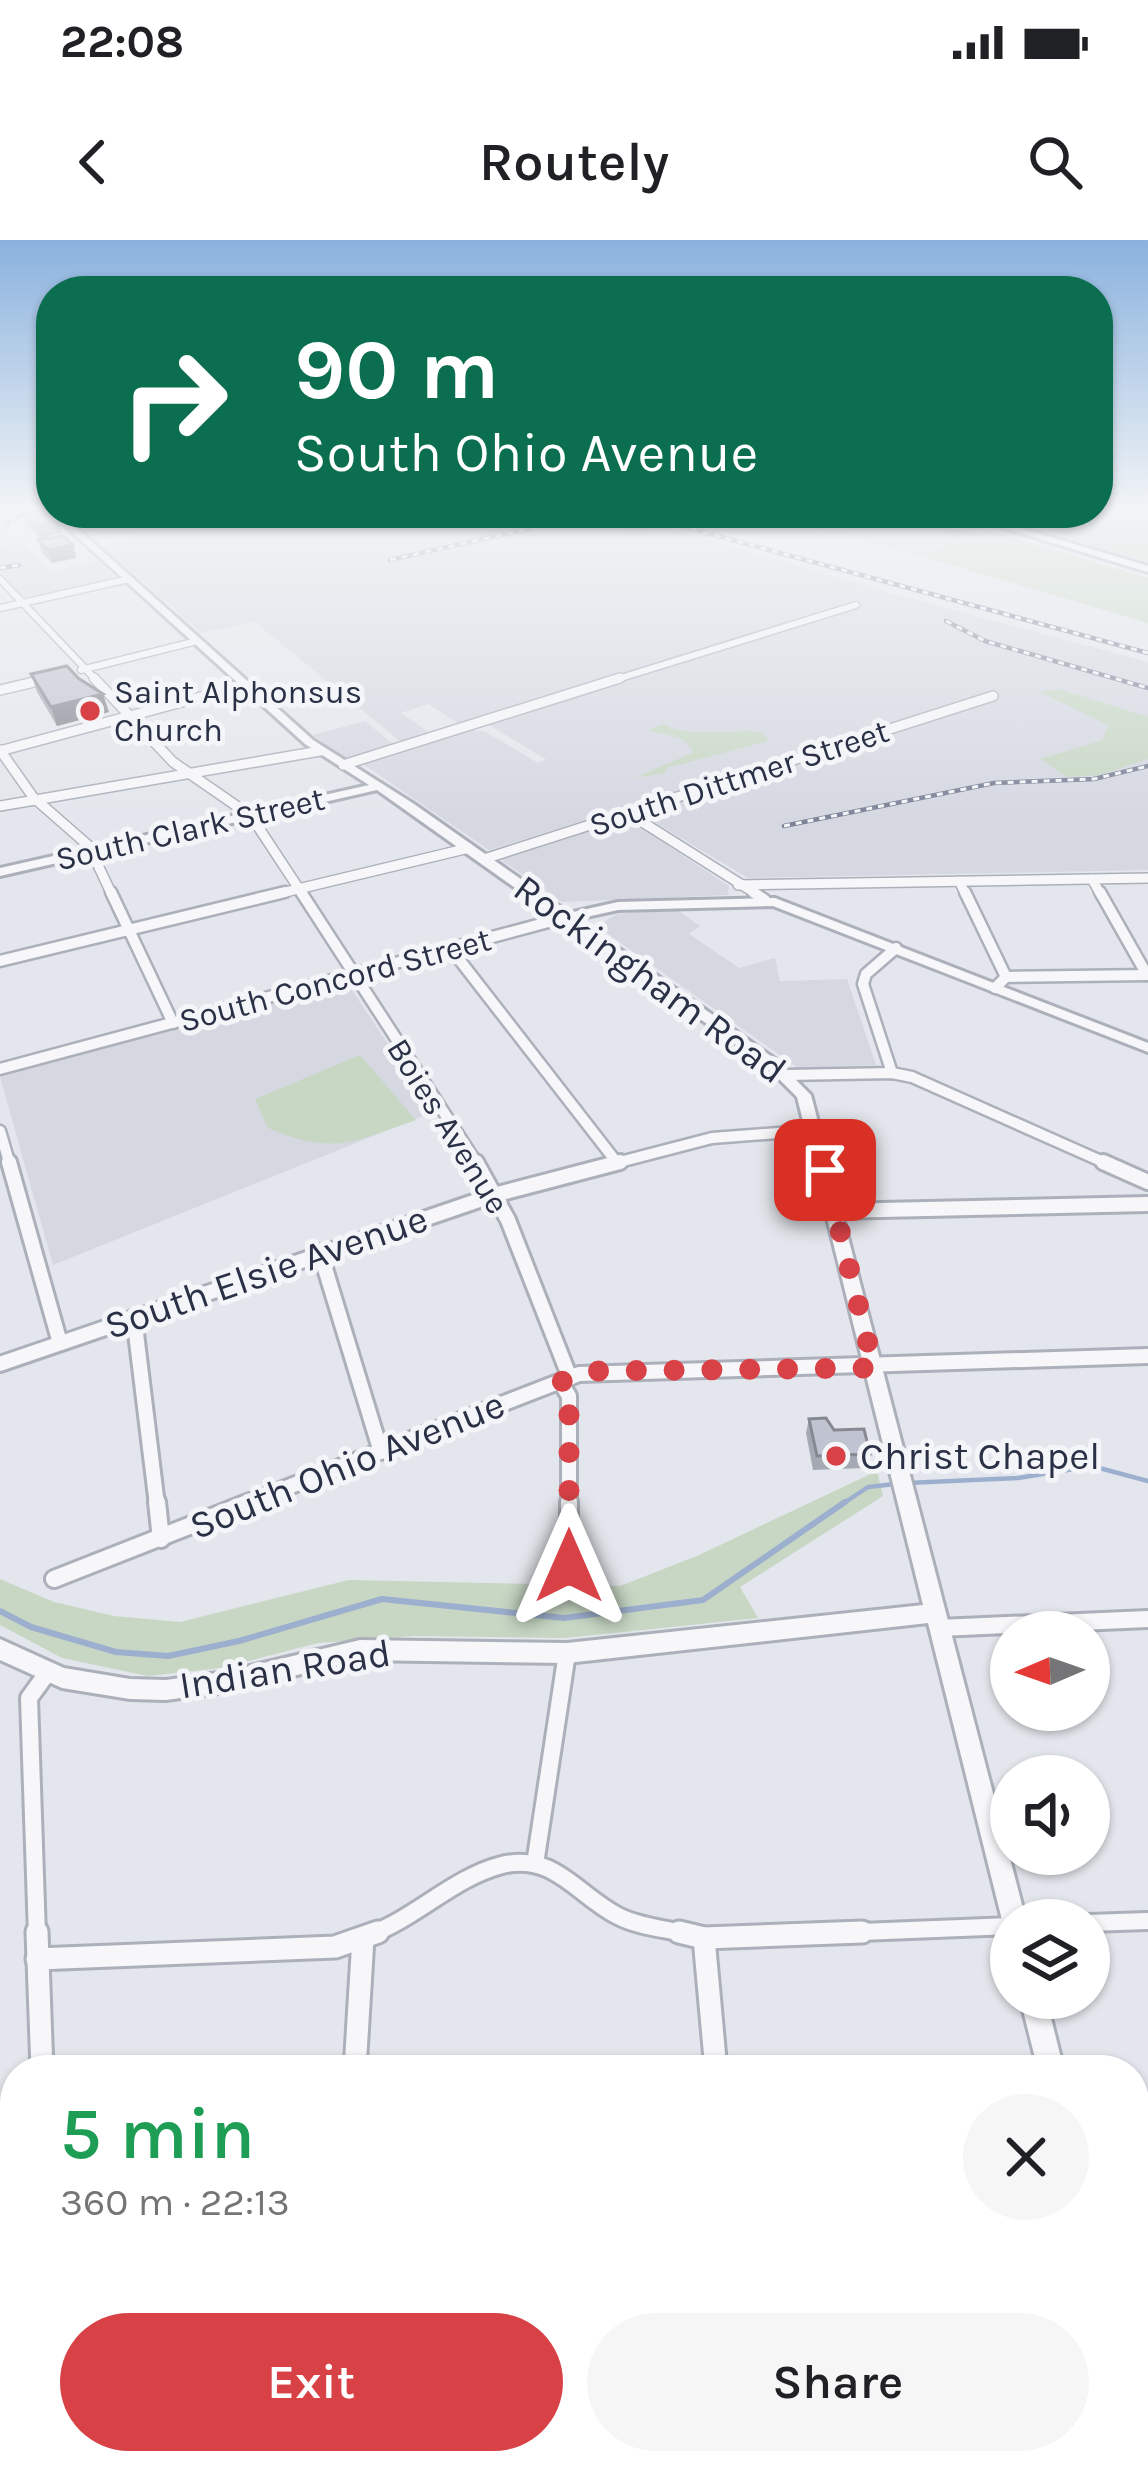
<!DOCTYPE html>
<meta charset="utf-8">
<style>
:root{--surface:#fff;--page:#f6f6f6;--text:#202124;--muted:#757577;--accent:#d84247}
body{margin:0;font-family:Karla,sans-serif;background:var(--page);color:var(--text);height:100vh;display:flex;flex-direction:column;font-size:45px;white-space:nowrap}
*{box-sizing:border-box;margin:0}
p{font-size:39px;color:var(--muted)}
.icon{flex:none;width:66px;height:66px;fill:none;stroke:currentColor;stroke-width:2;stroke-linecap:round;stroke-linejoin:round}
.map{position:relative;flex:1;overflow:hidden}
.sheet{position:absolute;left:0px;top:1815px;width:1149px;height:420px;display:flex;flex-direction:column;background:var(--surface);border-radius:48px 48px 0 0;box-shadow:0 3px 9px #0004}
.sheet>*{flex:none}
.top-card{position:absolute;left:36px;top:36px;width:1077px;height:252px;border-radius:48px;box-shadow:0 3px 9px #0004;background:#0b6e4f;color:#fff;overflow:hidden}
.needle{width:78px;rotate:268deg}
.tools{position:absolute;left:990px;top:1371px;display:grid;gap:24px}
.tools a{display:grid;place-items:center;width:120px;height:120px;border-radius:50%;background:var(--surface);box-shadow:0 3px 9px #0004;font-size:60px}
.pin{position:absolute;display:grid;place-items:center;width:102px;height:102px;color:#fff;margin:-51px;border-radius:24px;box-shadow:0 6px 18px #0006}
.me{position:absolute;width:132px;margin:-66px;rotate:0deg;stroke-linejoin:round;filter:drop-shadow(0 0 9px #0008)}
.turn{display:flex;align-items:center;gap:42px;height:252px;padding:0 60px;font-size:54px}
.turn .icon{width:156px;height:156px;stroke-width:2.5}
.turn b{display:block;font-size:84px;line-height:102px}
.round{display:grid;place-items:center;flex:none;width:126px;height:126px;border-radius:63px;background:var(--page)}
.overview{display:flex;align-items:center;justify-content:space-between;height:204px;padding:0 60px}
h1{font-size:72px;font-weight:600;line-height:90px;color:#1e9e55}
.cta{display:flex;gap:24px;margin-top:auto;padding:24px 60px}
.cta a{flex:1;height:138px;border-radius:72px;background:var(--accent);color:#fff;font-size:48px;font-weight:600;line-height:138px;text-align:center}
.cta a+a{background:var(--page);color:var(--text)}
.status{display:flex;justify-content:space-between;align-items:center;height:84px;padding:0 60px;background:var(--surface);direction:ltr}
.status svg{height:33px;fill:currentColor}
header{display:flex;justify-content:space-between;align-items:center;height:156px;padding:0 60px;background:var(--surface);font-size:54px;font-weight:600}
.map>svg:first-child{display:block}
</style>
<div class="status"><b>22:08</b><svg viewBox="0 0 49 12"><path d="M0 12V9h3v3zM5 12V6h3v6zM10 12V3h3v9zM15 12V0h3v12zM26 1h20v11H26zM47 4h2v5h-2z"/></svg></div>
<header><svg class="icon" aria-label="back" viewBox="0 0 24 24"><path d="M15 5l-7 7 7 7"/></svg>Routely<svg class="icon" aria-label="search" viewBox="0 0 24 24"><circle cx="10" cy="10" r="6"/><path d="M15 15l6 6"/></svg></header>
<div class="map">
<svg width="1148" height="2235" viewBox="0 0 1148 2235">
<rect width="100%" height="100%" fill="#e3e6ec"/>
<g fill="#d5d8e1">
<path d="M 119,273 L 620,273 L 889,353 L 1148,422 L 1148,630 L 748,638 L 629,567 L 489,610 L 363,524 L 467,490 L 484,491 L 538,523 L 546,519 L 477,478 L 458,483 L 428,464 L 401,473 L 430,493 L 401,502 L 255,382 L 202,393 L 102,306 L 143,295 Z"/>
<path d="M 758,273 L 934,273 L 989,291 L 921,316 Z"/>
<path d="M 21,303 L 50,331 L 98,322 L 116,339 L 25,359 L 0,331 L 0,307 Z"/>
<path d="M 365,481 L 394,505 L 347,520 L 313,495 Z"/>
<path d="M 625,577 L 729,646 L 728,655 L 562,662 L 500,619 Z"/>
<path d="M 676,669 L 700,686 L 689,694 L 739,728 L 775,718 L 780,741 L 847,739 L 876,825 L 798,828 L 604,691 L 604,682 L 617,674 Z"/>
<path d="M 346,741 L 433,872 L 53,1025 L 0,837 Z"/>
</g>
<g fill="#c7d7c4">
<path d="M 1148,270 L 1148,322 L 984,273 Z"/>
<path d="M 936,285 L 980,294 L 990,291 L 1148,338 L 1148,383 L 921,316 L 959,301 Z"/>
<path d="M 1059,449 L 1148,477 L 1148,519 L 1100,535 L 1067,537 L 1040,519 L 1103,500 L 1108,485 L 1040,452 Z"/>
<path d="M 663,484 C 694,500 730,487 763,493 L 768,501 L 667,528 L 665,533 L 635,538 L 694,512 L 683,499 L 648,490 Z"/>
<path d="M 360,815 L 416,880 C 353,902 333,916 268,888 L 255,859 Z"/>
<path d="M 877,1231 L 883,1256 L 740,1347 L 758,1378 L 566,1398 L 414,1396 L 318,1403 L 221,1428 L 148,1436 L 62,1418 L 0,1385 L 0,1339 L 54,1362 L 114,1376 L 180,1382 L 349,1340 L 620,1346 L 697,1316 Z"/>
</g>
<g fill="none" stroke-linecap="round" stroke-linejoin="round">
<g stroke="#9dafce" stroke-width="4.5">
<path d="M 907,1243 L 1018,1238 L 1092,1226 L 1148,1241"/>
<path d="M 841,1265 L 868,1247 L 895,1244"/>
</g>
<path stroke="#9dafce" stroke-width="6" d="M 0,1371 L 31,1387 L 116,1412 L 168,1416 L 239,1401 L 382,1359 L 564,1378 L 703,1360 L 845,1262"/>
<g stroke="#acb0ba" stroke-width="9">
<g id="minor-far5">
<path d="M 0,339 L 97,441"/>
<path d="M 0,368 L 129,339"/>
<path d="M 81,430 L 197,401"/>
<path d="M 37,441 L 47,439"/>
<path d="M 611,441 L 856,365"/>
</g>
</g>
<g stroke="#acb0ba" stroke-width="12">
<g id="minor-far4">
<path d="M 94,438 L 173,522 L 251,576 L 303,655"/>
<path d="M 0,450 L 47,439"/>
<path d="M 0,510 L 33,557 L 89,606 L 112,655"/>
<path d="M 0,511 L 245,445"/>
<path d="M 343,525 L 620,438"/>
<path d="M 0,566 L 320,511"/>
<path d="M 628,573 L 758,655"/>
<path d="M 484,619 L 993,456"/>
<path d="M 1092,639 L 1101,655"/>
<path d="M 959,641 L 966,655"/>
<path d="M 738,645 L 1148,638"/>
<path d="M 273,655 L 469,608"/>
</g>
</g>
<g stroke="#acb0ba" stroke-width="15">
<g id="minor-far3">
<path d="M 111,652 L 173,783"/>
<path d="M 301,652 L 478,925"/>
<path d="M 753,652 L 765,660"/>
<path d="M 965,652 L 1006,737"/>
<path d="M 1100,652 L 1147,735"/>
<path d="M 451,709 L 618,924"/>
<path d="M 0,721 L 285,652"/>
<path d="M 995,748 L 1006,737 L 1148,735"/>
<path d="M 0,829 L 567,677"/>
<path d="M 892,833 L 863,744 L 866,734 L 896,708"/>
<path d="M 787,835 L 892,833 L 912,837 L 1110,925"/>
<path d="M 0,891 L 10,925"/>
<path d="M 608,925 L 712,898 L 816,890"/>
</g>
</g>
<g stroke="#acb0ba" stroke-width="20">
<g id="minor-far2">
<path d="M 9,922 L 60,1103"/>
<path d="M 476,922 L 508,980 L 570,1138"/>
<path d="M 1103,922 L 1148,942"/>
<path d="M 835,971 L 1148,964"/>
<path d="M 320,1012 L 381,1212"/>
<path d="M 134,1077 L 157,1265"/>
<path d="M 0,1124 L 494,955 L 620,922"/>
<path d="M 560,1142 L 569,1156 L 569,1265"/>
<path d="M 242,1265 L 579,1134 L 1148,1116"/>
</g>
</g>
<g stroke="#acb0ba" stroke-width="22">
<g id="minor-far1">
<path d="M 157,1262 L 161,1299"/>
<path d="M 569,1262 L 569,1326"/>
<path d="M 54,1339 L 250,1262"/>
<path d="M 939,1388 L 1148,1379"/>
<path d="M 535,1624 L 567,1413"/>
<path d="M 1089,1683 L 1148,1681"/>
<path d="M 37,1695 L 29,1458 L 48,1432"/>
<path d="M 369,1695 C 416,1678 454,1637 502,1625 C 554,1612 578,1656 618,1676 C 639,1687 669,1689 691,1695"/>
<path d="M 785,1695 L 1011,1686"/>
</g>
</g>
<g stroke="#acb0ba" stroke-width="27">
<g id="minor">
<path d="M 37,1692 L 42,1830"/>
<path d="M 679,1692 L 704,1698 L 862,1692"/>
<path d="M 704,1698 L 716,1830"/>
<path d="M 37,1719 L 335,1707 L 378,1692"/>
<path d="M 355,1830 L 363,1698"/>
<path d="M 756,2220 L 758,2235"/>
<path d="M 62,2235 L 80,2220"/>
</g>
</g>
<g stroke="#acb0ba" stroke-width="6">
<g id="tertiary">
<path d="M 51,273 L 60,273 L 313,500 L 414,564 L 569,673 L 618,662 L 775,658 L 1148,803 L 1148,812 L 773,666 L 618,670 L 577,679 L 775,819 L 811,855 L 1026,1680 L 1011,1680 L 1011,1691 L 1005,1689 L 1002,1680 L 928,1383 L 567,1423 L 360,1420 L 225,1452 L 166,1460 L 130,1459 L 62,1448 L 0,1420 L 0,1399 L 64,1428 L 130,1439 L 166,1440 L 225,1432 L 360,1400 L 567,1403 L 923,1365 L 797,857 L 765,825 L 377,550 L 0,636 L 0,628 L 369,545 L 305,504 Z"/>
<path d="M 1020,1758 L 1046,1758 L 1064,1830 L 1038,1830 Z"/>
<path d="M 1134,2149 L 1145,2153 L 1148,2161 L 1148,2235 L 1137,2230 L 1133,2220 Z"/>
</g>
</g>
<g stroke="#a2a8b9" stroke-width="6">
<path id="primary" d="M 955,273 L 970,273 L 1148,326 L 1148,332 Z"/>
</g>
<use href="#minor-far5" stroke="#f7f7fa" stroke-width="6"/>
<use href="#minor-far4" stroke="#f7f7fa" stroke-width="9"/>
<use href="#minor-far3" stroke="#f7f7fa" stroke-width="10"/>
<use href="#minor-far2" stroke="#f7f7fa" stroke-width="14"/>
<use href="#minor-far1" stroke="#f7f7fa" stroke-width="16"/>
<use href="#minor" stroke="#f7f7fa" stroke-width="21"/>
<use href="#tertiary" fill="#f7f7fa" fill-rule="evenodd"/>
<use href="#primary" fill="#fff" fill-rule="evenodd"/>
<g stroke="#7c8397" stroke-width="4.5">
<g id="rail">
<path d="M 633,273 L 1148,413"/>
<path d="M 277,277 L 295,273"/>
<path d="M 0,287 L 30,270"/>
<path d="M 390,320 L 545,285 L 652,287"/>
<path d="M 0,328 L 19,325"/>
<path d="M 946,381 L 985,401 L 1148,448"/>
<path d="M 784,586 L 994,543 L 1094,539 L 1148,526"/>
</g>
</g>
<use href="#rail" stroke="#f4f5f9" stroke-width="3" stroke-dasharray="6" stroke-linecap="butt"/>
</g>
<g fill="#a5a9b3">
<path d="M 22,274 L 58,281 L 62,293 L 40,298 L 26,286 Z"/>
<path d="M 38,300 L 73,305 L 76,318 L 52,323 L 42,313 Z"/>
<path d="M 31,434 L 109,472 L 57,486 L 37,452 Z"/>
<path d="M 809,1179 L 834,1190 L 870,1214 L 865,1228 L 813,1230 L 806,1193 Z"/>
</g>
<g fill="#868992">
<path d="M 58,281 L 62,293 L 40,298 L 36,286 Z"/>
<path d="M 73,305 L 76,318 L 52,323 L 48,310 Z"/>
<path d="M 103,454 L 109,472 L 57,486 L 51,467 Z"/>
</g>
<g fill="#c0c4d0" stroke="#868992" stroke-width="3">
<path d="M 45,270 L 58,281 L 36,286 L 22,274 Z"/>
<path d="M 63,296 L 73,305 L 48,310 L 38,300 Z"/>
<path d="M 67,426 L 78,438 L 103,454 L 51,467 L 31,434 Z"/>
<path d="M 826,1178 L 834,1190 L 864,1189 L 870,1214 L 817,1216 L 809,1179 Z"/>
</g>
<linearGradient id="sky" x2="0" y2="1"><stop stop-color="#8ab2de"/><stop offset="0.46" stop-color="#f2f4f6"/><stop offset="1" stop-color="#f2f4f6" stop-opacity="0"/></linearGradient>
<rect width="1148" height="583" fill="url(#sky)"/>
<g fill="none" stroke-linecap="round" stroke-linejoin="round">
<path stroke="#d84247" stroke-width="21" stroke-dasharray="0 37.8" d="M 569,1326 L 569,1156 L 560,1142 L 596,1131 L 874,1128 L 825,930"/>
</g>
<g fill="#d84247" stroke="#f4f5f9" stroke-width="4.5">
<circle cx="90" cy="471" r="12"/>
<circle cx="836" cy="1216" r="12"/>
</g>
<g text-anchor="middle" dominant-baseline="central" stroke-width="10" stroke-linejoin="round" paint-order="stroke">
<g font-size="33" fill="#2a3146" stroke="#f4f5f9" text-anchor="start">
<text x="114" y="452">Saint Alphonsus<tspan x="114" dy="38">Church</tspan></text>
</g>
<g font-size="33" fill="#2a3146" stroke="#f4f5f9">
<text transform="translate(739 538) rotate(-18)">South Dittmer Street</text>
<text transform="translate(190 589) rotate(-13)">South Clark Street</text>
<text transform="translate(335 740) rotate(-15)">South Concord Street</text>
<text transform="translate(448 886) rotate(58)">Boies Avenue</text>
</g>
<g font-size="39" fill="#2a3146" stroke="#f4f5f9">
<text transform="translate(650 739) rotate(36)">Rockingham Road</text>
<text transform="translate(266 1032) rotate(-19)">South Elsie Avenue</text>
<text transform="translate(347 1225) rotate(-22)">South Ohio Avenue</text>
<text transform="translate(285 1429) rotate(-9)">Indian Road</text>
</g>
<g font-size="39" fill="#2a3146" stroke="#f4f5f9" text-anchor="start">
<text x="860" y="1216">Christ Chapel</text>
</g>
</g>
</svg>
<div class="tools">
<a><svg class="needle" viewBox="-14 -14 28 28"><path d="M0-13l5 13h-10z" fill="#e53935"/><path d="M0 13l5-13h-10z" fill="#757577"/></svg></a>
<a><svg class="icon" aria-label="sound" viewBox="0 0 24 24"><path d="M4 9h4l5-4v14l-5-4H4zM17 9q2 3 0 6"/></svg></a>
<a><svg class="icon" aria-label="layers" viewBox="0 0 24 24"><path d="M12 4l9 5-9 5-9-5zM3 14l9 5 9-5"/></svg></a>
</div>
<div class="pin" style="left:825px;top:930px;background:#d93025"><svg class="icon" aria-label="arrive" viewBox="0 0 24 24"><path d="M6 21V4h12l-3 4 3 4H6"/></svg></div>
<svg class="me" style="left:569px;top:1326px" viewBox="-20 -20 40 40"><path d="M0-17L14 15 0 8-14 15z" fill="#d84247" stroke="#fff" stroke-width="4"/></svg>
<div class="top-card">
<div class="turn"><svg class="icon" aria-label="right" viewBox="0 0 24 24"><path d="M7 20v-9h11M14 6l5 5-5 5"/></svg><div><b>90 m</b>South Ohio Avenue</div></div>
</div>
<section class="sheet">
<div class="overview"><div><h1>5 min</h1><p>360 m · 22:13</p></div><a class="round"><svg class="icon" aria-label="close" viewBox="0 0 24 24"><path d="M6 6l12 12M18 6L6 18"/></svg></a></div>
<div class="cta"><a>Exit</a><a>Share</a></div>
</section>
</div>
